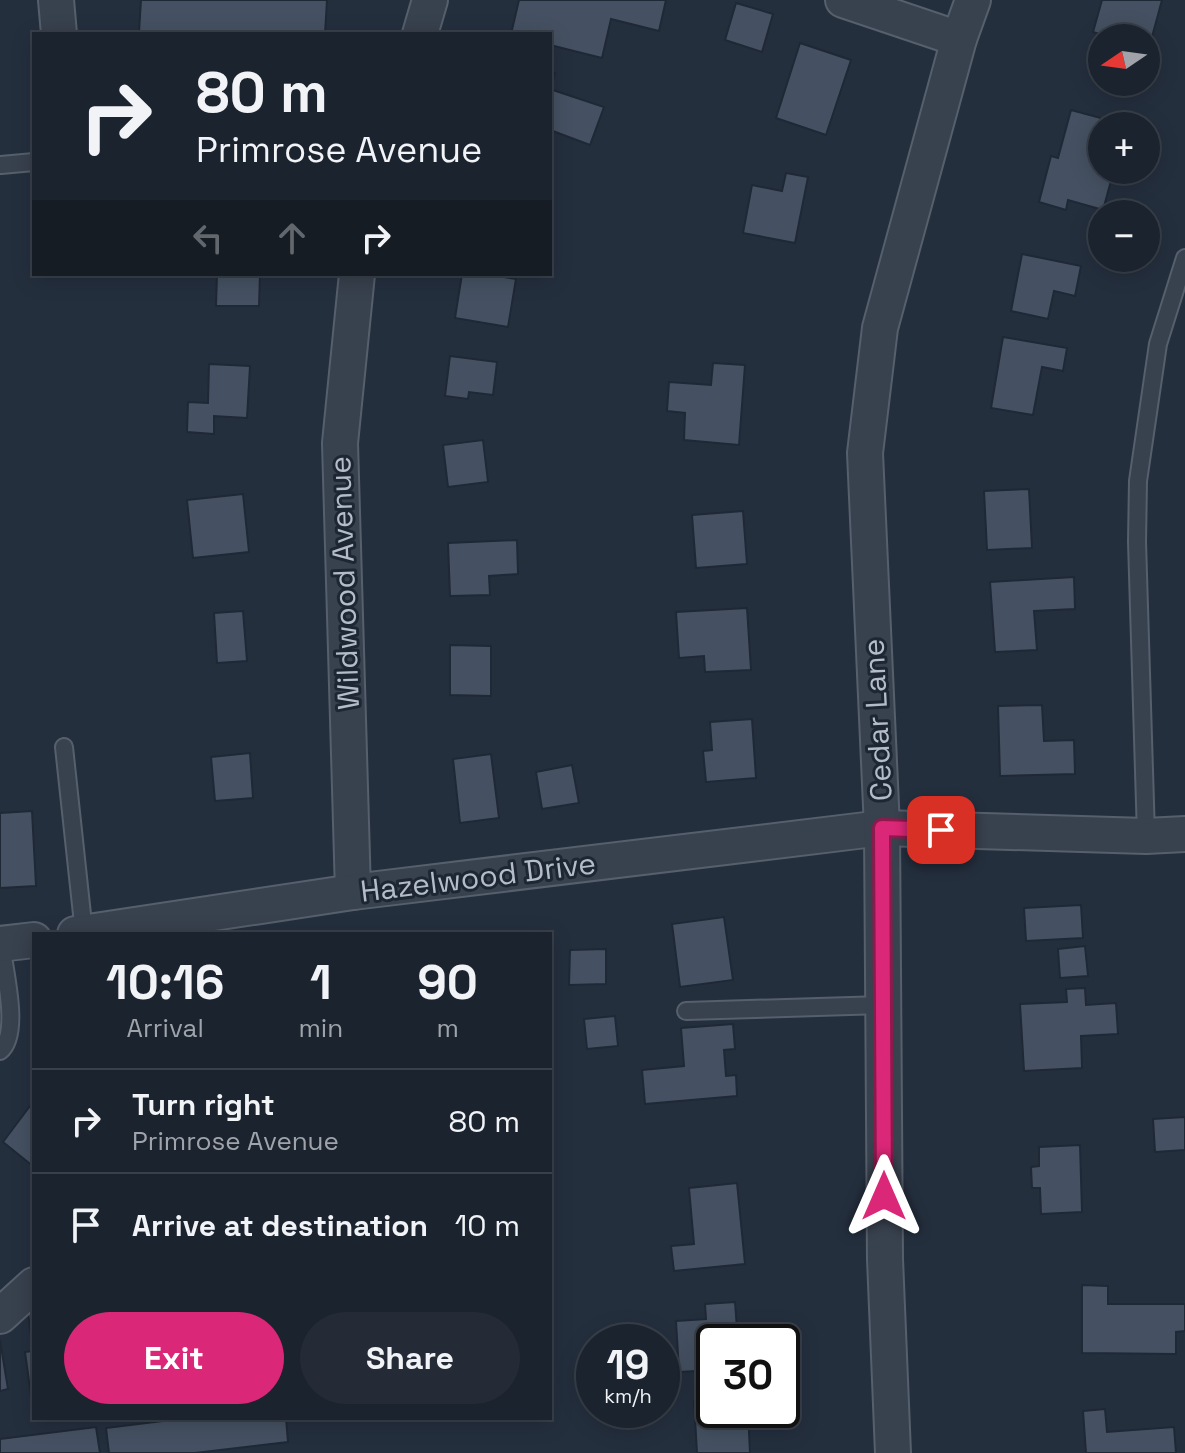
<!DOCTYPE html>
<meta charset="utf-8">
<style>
:root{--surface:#1b232e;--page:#242b36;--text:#f1f3f6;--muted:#a0a4aa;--line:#39404a;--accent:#db2777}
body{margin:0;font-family:"Space Grotesk",sans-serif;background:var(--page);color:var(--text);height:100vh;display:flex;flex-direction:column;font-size:30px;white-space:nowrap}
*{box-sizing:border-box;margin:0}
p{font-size:26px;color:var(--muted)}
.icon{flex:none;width:44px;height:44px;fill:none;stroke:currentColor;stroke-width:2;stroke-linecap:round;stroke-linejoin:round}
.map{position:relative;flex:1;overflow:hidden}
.details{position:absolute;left:32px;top:932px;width:520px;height:488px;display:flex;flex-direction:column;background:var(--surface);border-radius:0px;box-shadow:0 4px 20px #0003,0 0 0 2px var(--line)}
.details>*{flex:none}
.guide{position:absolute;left:32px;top:32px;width:520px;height:244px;border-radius:0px;box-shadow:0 4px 20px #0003,0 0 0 2px var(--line);background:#1b232e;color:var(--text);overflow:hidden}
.needle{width:52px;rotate:257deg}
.controls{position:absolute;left:1088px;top:24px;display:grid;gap:16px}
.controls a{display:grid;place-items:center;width:72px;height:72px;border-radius:50%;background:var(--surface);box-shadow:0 4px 20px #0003,0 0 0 2px var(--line);font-size:40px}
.speed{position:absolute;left:576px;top:1324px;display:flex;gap:16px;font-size:40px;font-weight:700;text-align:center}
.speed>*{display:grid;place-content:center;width:104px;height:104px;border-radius:50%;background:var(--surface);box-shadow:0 4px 20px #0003,0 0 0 2px var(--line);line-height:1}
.speed small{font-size:20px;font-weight:400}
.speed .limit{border:4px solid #111;border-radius:12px;background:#fff;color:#111}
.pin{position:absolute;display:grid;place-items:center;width:68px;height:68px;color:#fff;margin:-34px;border-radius:16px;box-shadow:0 4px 12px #0006}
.me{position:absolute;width:88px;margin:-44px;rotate:0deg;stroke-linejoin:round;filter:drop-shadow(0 0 6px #0008)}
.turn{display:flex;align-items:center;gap:28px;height:168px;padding:0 32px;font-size:36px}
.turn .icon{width:104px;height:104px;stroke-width:2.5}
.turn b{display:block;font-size:56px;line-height:68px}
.lanes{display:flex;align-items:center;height:76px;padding:0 32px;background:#0003;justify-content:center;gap:40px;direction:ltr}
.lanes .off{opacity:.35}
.eta{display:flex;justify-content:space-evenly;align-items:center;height:136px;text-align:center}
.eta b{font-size:48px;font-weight:800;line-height:56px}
.action{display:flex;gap:16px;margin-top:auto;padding:16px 32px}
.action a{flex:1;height:92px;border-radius:48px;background:var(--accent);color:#fff;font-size:32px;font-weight:800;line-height:92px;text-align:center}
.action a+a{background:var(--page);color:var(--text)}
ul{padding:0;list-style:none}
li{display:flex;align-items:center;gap:24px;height:104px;padding:0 32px;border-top:2px solid var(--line)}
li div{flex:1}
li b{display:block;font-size:30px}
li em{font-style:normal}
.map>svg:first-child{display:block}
</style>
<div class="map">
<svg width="1185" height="1453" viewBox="0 0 1185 1453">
<rect width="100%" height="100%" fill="#242f3e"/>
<g fill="#455162" stroke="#1f2835" stroke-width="2">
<path d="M 141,0 L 327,0 L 325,34 L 139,32 Z"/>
<path d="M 519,0 L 666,0 L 659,31 L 611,19 L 602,58 L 550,45 L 550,34 L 511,34 Z"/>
<path d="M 1102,0 L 1162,0 L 1149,48 L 1146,48 L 1146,38 L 1113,38 L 1093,32 Z"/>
<path d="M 736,3 L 773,14 L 762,52 L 725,40 Z"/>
<path d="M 800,43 L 851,60 L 826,135 L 776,118 Z"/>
<path d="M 550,71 L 555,73 L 550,89 L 604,107 L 590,145 L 550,130 Z"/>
<path d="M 1071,110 L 1112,121 L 1111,126 L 1102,126 L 1102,170 L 1114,170 L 1103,210 L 1068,200 L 1066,210 L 1039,202 L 1051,156 L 1058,158 Z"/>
<path d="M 786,173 L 808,177 L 795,243 L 743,233 L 752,185 L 782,191 Z"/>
<path d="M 1022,254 L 1081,266 L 1075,296 L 1054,291 L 1048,319 L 1011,311 Z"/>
<path d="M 217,274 L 260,274 L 259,306 L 216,306 Z"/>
<path d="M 462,274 L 485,274 L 516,279 L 508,327 L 455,318 Z"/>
<path d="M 1003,337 L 1067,348 L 1063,371 L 1042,367 L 1033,415 L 991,408 Z"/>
<path d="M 450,356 L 497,362 L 493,395 L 469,392 L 468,399 L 445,396 Z"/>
<path d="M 713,363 L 745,365 L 739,445 L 684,440 L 685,413 L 667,411 L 669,382 L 711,385 Z"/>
<path d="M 209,364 L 250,366 L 247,418 L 214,416 L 214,434 L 187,432 L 188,402 L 208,403 Z"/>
<path d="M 483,440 L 488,482 L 448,487 L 443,445 Z"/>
<path d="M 1029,489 L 1032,548 L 987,550 L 984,491 Z"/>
<path d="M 243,494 L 249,552 L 193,558 L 187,500 Z"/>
<path d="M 743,511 L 747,564 L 696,568 L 692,515 Z"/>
<path d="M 517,540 L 518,574 L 489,576 L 490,595 L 450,596 L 448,543 Z"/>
<path d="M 1074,577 L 1075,609 L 1034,611 L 1037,650 L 995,652 L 990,582 Z"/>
<path d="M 747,608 L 751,670 L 705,672 L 704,656 L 679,658 L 676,612 Z"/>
<path d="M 243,611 L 247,661 L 217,663 L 214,613 Z"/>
<path d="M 450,645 L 491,646 L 491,696 L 450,695 Z"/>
<path d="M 1042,705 L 1044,741 L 1074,740 L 1075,774 L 1000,776 L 998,706 Z"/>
<path d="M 752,719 L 756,778 L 706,782 L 703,751 L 712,750 L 710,722 Z"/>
<path d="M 250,753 L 253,798 L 215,801 L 211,757 Z"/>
<path d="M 491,754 L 499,818 L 460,823 L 453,759 Z"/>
<path d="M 572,765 L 579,803 L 542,809 L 536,772 Z"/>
<path d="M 32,811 L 36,886 L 0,888 L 0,813 Z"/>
<path d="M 1081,905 L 1083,938 L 1026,941 L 1024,908 Z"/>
<path d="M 724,917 L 733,980 L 680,987 L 672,924 Z"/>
<path d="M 1085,946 L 1088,976 L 1060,978 L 1058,949 Z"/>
<path d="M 606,949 L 606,984 L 569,985 L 570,950 Z"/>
<path d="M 1085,988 L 1086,1005 L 1116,1003 L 1118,1034 L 1081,1036 L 1082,1068 L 1024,1071 L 1020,1004 L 1067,1002 L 1066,989 Z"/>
<path d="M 615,1016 L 618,1046 L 587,1049 L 584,1019 Z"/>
<path d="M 733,1024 L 735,1049 L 724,1050 L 726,1076 L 736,1075 L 737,1096 L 645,1104 L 642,1070 L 684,1066 L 681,1028 Z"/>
<path d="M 33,1102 L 34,1102 L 34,1167 L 3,1142 Z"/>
<path d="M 1185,1117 L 1185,1150 L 1155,1152 L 1153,1119 Z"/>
<path d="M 1080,1145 L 1082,1212 L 1041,1214 L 1040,1188 L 1032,1188 L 1031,1167 L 1039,1166 L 1039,1147 Z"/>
<path d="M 737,1183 L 745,1264 L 674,1271 L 671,1246 L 694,1244 L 689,1188 Z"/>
<path d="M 1082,1285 L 1108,1286 L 1108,1304 L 1185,1304 L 1185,1331 L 1176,1332 L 1176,1354 L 1082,1353 Z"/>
<path d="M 735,1302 L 738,1342 L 714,1342 L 714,1370 L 679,1372 L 676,1321 L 706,1319 L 705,1304 Z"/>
<path d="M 34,1311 L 34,1396 L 31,1396 L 25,1352 L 33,1351 L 28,1312 Z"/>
<path d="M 0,1340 L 8,1389 L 0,1391 Z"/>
<path d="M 714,1400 L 714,1410 L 748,1410 L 750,1453 L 697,1453 L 694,1401 Z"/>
<path d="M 1105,1409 L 1107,1432 L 1174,1427 L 1176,1453 L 1086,1453 L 1083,1411 Z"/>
<path d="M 187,1418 L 286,1418 L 288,1442 L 195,1453 L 109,1453 L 106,1428 Z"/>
<path d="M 96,1427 L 100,1453 L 0,1453 L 0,1439 Z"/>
</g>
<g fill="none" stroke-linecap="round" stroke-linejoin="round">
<g stroke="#565f6c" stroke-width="20">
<g id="service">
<path d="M 1,165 L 34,162"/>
<path d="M 64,747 L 84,933"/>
<path d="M 1146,836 L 1137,542 L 1138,481 L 1158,344 L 1185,258"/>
<path d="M 686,1011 L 883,1005"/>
<path d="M 0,1051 C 21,1034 4,970 1,944"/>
</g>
</g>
<g stroke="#565f6c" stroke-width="38">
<g id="minor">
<path d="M 56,0 L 59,34"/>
<path d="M 843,0 L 959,39"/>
<path d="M 420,34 L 430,0"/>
<path d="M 353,892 L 340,443 L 357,274"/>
<path d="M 75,934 L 353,892 L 882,828 L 1146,836 L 1185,834"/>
<path d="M 0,944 L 34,940"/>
<path d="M 0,1316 L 34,1285"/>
<path d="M 893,1453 L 885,1259 L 882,828 L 865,453 L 880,328 L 959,39 L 973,0"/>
</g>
</g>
<use href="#service" stroke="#38414e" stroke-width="16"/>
<use href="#minor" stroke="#38414e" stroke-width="34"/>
</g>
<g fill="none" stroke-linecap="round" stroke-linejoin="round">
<g stroke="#8e194d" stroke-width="20">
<path id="route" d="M 884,1196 L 882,828 L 941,830"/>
</g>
<use href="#route" stroke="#db2777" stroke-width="14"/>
</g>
<g text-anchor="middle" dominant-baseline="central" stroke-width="6" stroke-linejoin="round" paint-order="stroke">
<g font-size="30" fill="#b4bcc9" stroke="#1d2633">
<text transform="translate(344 583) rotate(-92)">Wildwood Avenue</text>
<text transform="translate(877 720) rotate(-93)">Cedar Lane</text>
<text transform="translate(478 877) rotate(-7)">Hazelwood Drive</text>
</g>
</g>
</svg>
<div class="controls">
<a><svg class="needle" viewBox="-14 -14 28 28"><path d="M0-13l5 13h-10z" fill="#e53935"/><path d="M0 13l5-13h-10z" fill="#a0a4aa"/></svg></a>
<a>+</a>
<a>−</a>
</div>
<div class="speed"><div>19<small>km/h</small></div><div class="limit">30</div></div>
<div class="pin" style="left:941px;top:830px;background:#d93025"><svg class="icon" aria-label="arrive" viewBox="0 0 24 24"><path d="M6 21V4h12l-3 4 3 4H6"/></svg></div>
<svg class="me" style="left:884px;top:1196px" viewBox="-20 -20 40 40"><path d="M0-17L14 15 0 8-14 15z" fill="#db2777" stroke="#fff" stroke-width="4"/></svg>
<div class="guide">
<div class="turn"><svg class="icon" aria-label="right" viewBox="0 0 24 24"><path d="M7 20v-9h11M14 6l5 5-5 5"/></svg><div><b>80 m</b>Primrose Avenue</div></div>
<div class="lanes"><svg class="icon off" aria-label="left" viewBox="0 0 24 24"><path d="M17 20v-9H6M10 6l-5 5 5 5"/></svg><svg class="icon off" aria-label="ahead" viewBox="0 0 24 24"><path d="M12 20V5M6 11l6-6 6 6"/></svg><svg class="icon" aria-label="right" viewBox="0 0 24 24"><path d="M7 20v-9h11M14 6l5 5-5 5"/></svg></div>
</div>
<section class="details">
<div class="eta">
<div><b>10:16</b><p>Arrival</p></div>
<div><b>1</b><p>min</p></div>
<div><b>90</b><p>m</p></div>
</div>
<ul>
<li><svg class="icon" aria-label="right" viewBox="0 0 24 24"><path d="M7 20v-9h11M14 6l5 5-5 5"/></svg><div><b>Turn right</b><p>Primrose Avenue</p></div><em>80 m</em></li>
<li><svg class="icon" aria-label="arrive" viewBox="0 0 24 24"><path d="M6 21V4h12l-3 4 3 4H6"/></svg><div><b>Arrive at destination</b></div><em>10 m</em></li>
</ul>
<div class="action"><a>Exit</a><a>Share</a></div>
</section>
</div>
